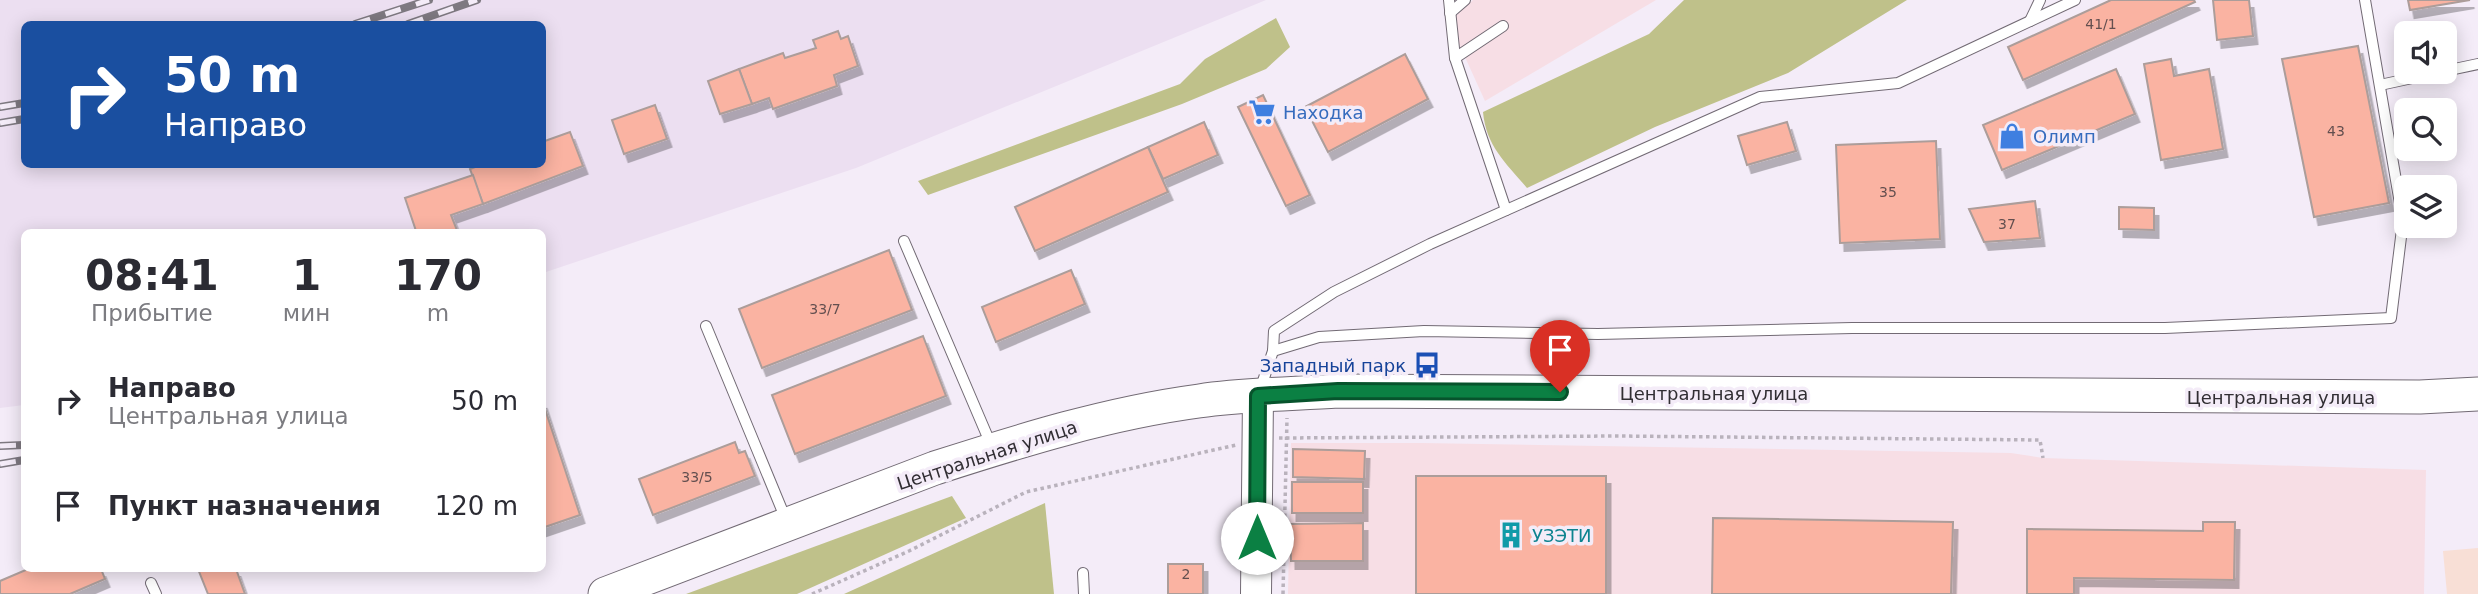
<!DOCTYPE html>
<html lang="ru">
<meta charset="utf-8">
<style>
:root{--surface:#fff;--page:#f7f7f7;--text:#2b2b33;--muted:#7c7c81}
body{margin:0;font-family:"DejaVu Sans",sans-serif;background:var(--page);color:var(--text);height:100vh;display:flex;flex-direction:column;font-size:26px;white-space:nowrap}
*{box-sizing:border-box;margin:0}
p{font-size:23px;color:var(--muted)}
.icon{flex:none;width:38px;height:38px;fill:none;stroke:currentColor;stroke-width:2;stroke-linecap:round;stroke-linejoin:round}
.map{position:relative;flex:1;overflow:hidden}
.panel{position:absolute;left:21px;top:229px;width:525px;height:343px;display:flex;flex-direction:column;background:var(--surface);border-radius:10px;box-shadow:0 4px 18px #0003}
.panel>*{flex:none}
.hud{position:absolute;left:21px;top:21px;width:525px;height:147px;border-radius:10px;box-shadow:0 4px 18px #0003;background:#1a4fa0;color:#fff;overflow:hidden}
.fabs{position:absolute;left:2394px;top:21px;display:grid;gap:14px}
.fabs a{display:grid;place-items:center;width:63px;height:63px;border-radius:10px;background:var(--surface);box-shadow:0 4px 18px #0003;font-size:35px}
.pin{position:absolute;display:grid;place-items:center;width:60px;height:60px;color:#fff;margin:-72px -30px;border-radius:50% 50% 50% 0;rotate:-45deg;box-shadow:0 0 7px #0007}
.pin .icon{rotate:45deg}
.me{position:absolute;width:77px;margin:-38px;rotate:0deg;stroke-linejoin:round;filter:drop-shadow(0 0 5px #0008)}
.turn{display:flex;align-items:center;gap:24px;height:147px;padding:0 28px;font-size:32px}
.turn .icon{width:91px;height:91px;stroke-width:2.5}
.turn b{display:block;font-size:49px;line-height:60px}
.eta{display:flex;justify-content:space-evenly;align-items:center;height:119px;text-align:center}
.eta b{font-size:42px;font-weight:800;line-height:49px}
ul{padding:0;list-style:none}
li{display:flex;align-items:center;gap:21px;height:105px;padding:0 28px}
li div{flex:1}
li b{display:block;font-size:26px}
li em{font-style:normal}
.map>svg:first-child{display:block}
</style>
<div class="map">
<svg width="2478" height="594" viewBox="0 0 2478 594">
<defs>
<filter id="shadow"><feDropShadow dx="4.5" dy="8" stdDeviation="0" flood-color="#0004"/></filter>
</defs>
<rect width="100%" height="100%" fill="#f4ecf8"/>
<path fill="#f8dfd6" d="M 2478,548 L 2478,594 L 2447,594 L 2443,551 Z"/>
<g fill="#f7dee5">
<path d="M 1473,0 L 1656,0 L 1485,101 L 1449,22 Z"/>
<path d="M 1291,443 L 1422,443 L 2011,453 L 2043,458 L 2426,470 L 2424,594 L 1288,594 Z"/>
</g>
<path fill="#ecdff1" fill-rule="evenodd" d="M 0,0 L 1266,0 L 856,168 L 543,273 L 542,233 L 24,233 L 24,405 L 0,408 ZM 24,24 L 542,24 L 542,164 L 24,164 Z"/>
<g fill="#bfc18a">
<path d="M 1684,0 L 1907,0 L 1788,73 L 1655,127 L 1527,188 C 1506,163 1486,146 1483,112 L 1649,34 Z"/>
<path d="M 1276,18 L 1290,47 L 1266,69 L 1182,104 L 928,195 L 918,181 L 1180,84 L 1205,59 Z"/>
<path d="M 952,496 L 966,518 L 797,594 L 686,594 Z"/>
<path d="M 1045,503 L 1054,594 L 844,594 Z"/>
</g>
<g fill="#fab3a2" stroke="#ac9d9a" stroke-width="2" filter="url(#shadow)">
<path d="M 2111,0 L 2194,0 L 2195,2 L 2023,80 L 2008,47 Z"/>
<path d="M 2213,0 L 2249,0 L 2253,36 L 2217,40 Z"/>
<path d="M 2408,0 L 2470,0 L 2410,10 Z"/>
<path d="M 838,31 L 841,39 L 848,36 L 858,66 L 834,75 L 837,86 L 773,109 L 769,98 L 752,104 L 739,69 L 783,53 L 785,58 L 816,48 L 813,40 Z"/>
<path d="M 2358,46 L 2389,203 L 2314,217 L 2282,59 Z"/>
<path d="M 1405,54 L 1428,99 L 1328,152 L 1305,107 Z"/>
<path d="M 2171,59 L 2174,76 L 2209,69 L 2223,149 L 2161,160 L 2144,64 Z"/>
<path d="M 739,69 L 752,104 L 720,114 L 708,81 Z"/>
<path d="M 2116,69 L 2135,114 L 2002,170 L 1983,125 Z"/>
<path d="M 1263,95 L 1310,195 L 1286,206 L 1238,107 Z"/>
<path d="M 655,105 L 667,139 L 624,154 L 612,120 Z"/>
<path d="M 1204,122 L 1218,155 L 1163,179 L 1148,147 Z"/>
<path d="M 1787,122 L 1796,151 L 1747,165 L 1738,136 Z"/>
<path d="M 570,132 L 583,166 L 483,204 L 470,169 L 483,164 L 542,164 L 542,142 Z"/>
<path d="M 1936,141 L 1940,239 L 1840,243 L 1836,145 Z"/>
<path d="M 1148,147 L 1168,192 L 1035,251 L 1015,207 Z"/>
<path d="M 473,175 L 483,204 L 451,215 L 458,233 L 411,233 L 416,231 L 405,198 Z"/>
<path d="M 2035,201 L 2040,238 L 1984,242 L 1969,209 Z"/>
<path d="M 2119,207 L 2154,208 L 2154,230 L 2119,229 Z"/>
<path d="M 889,250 L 912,310 L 762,368 L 739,309 Z"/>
<path d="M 1071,270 L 1085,304 L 996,342 L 982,307 Z"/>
<path d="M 923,336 L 946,396 L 795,454 L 772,395 Z"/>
<path d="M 542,400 L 580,515 L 542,528 Z"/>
<path d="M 735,442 L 739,453 L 745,451 L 755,476 L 653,515 L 639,479 Z"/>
<path d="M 1293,449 L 1365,451 L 1364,479 L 1293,477 Z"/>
<rect x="1416" y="476" width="190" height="118"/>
<rect x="1292" y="482" width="71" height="31"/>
<path d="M 1713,518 L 1953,522 L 1951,594 L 1712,594 Z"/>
<path d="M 2203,522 L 2235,522 L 2234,580 L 2074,578 L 2074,594 L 2027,594 L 2027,529 L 2203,531 Z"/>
<path d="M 1363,523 L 1363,561 L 1291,561 L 1290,524 Z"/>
<rect x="1168" y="564" width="35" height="30"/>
<path d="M 28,569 L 101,569 L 105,579 L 70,594 L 0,594 L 0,581 Z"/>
<path d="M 198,569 L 236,569 L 245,594 L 208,594 Z"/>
</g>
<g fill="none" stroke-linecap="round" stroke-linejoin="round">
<g stroke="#726a74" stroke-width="12">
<g id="lane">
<path d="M 1449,0 L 1455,58"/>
<path d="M 1450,13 L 1465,0"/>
<path d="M 2030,21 L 2040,0"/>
<path d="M 1503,26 L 1455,58 L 1506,210"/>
<path d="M 2445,71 L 2478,64"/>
<path d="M 2380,85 L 2440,72"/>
<path d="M 904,241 L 992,447"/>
<path d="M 706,326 L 787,522"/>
<path d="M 1273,351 L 1319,337 L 1424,331 L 1598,334 L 1852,328 L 2165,328 L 2391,318 L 2403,221 L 2365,0"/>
<path d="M 1260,390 L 1273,351 L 1274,331 L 1334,292 L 1430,244 L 1760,97 L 1898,83 L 2075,0"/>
<path d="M 1083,573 L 1084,594"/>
<path d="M 151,583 L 156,594"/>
</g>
</g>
<g stroke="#726a74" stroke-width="32">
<path id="secondary" d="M 1256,594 L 1258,396"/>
</g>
<g stroke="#726a74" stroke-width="35">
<path id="primary" d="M 605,594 L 935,468 C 1022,440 1109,413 1199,401 C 1245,394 1292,394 1338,391 L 2420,397 L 2478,394"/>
</g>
<g stroke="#b9b2bc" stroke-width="3.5" stroke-dasharray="3.5 3.5" stroke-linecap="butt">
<path d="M 1279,438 L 1617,436 L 2040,440 L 2043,458"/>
<path d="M 812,594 L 909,551 L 1026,492 L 1236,445"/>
<path d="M 1283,594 L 1287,418"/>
</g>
<use href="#lane" stroke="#fff" stroke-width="10"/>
<use href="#secondary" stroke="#fff" stroke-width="30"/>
<use href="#primary" stroke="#fff" stroke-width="33"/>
<g stroke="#7e7981" stroke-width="8">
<g id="rail">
<path d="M 355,24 L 429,0"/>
<path d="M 408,24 L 477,0"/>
<path d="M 0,107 L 24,103"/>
<path d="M 0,123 L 24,119"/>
<path d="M 0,446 L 24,445"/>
<path d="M 0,464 L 24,460"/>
</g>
</g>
<use href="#rail" stroke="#f4ecf8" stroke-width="5" stroke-dasharray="16" stroke-linecap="butt"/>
</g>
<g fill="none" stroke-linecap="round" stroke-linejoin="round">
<g stroke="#07532c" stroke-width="18">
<path id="route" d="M 1257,538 L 1258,396 L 1338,391 L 1560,392"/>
</g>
<use href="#route" stroke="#0b8043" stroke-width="12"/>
</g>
<defs>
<g id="supermarket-bare" transform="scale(2.1)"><path d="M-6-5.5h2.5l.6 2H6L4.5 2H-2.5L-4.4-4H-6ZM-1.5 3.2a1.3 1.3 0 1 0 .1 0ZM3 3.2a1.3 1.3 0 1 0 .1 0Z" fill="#3f7fe0" stroke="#f4ecf8" stroke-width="2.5" paint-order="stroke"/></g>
<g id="shop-bare" transform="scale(2.1)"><path d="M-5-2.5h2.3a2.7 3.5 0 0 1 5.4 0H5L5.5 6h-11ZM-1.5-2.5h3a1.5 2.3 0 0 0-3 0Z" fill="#3f7fe0" stroke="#f4ecf8" stroke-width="2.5" paint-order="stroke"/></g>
<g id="bus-bare" transform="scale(2.1)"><path d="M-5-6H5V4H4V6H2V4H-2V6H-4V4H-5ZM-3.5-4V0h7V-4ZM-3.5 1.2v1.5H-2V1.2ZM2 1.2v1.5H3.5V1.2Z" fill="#1a4fb4" stroke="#f4ecf8" stroke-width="2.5" paint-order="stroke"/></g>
<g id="building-bare" transform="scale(2.1)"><path d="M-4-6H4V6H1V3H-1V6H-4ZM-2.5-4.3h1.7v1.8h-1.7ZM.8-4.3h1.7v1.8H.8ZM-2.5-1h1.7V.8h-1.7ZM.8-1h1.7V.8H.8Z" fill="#0f9aa8" stroke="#f4ecf8" stroke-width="2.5" paint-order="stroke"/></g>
</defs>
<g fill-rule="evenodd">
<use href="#supermarket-bare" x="1262" y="112"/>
<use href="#shop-bare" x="2012" y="136"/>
<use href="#bus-bare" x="1427" y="365"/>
<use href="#building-bare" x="1511" y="535"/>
</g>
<g text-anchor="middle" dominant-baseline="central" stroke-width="7" stroke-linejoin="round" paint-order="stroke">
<g font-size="14" fill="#634f4f">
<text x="2101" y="24">41/1</text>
<text x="2336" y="131">43</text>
<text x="1888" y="192">35</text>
<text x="2007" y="224">37</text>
<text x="825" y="309">33/7</text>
<text x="697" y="477">33/5</text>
<text x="1186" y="574">2</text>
</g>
<g font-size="18" fill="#366cbe" stroke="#f4ecf8" text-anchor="start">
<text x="1283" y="112">Находка</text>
<text x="2033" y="136">Олимп</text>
</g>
<g font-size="18" fill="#164399" stroke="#f4ecf8" text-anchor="end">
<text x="1406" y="365">Западный парк</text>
</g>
<g font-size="18" fill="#312e33" stroke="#f4ecf8">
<text x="1714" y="393">Центральная улица</text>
<text x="2281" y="397">Центральная улица</text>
<text transform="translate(987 455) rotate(-18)">Центральная улица</text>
</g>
<g font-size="18" fill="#0d838f" stroke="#f4ecf8" text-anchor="start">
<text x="1532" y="535">УЗЭТИ</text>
</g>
</g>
</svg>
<div class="fabs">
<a><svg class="icon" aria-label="sound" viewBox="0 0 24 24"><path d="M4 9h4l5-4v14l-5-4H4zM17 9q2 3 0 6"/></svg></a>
<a><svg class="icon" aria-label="search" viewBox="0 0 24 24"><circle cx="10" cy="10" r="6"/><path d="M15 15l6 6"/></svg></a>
<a><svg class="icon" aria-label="layers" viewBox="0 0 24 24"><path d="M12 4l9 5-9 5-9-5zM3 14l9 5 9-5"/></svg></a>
</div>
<div class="pin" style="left:1560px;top:392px;background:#d93025"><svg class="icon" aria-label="arrive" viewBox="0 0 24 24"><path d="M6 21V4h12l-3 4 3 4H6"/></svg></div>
<svg class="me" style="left:1257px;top:538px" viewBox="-20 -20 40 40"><circle r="19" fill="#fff"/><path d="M0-13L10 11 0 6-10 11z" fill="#0b8043"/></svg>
<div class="hud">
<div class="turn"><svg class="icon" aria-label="right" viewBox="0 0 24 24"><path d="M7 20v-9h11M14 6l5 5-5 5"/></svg><div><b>50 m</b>Направо</div></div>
</div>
<section class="panel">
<div class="eta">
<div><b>08:41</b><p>Прибытие</p></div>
<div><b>1</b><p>мин</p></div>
<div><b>170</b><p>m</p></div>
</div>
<ul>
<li><svg class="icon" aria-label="right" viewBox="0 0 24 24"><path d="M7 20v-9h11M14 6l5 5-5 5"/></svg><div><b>Направо</b><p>Центральная улица</p></div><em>50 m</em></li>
<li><svg class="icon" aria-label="arrive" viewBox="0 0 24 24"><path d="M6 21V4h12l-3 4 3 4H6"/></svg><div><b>Пункт назначения</b></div><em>120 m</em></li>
</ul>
</section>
</div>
